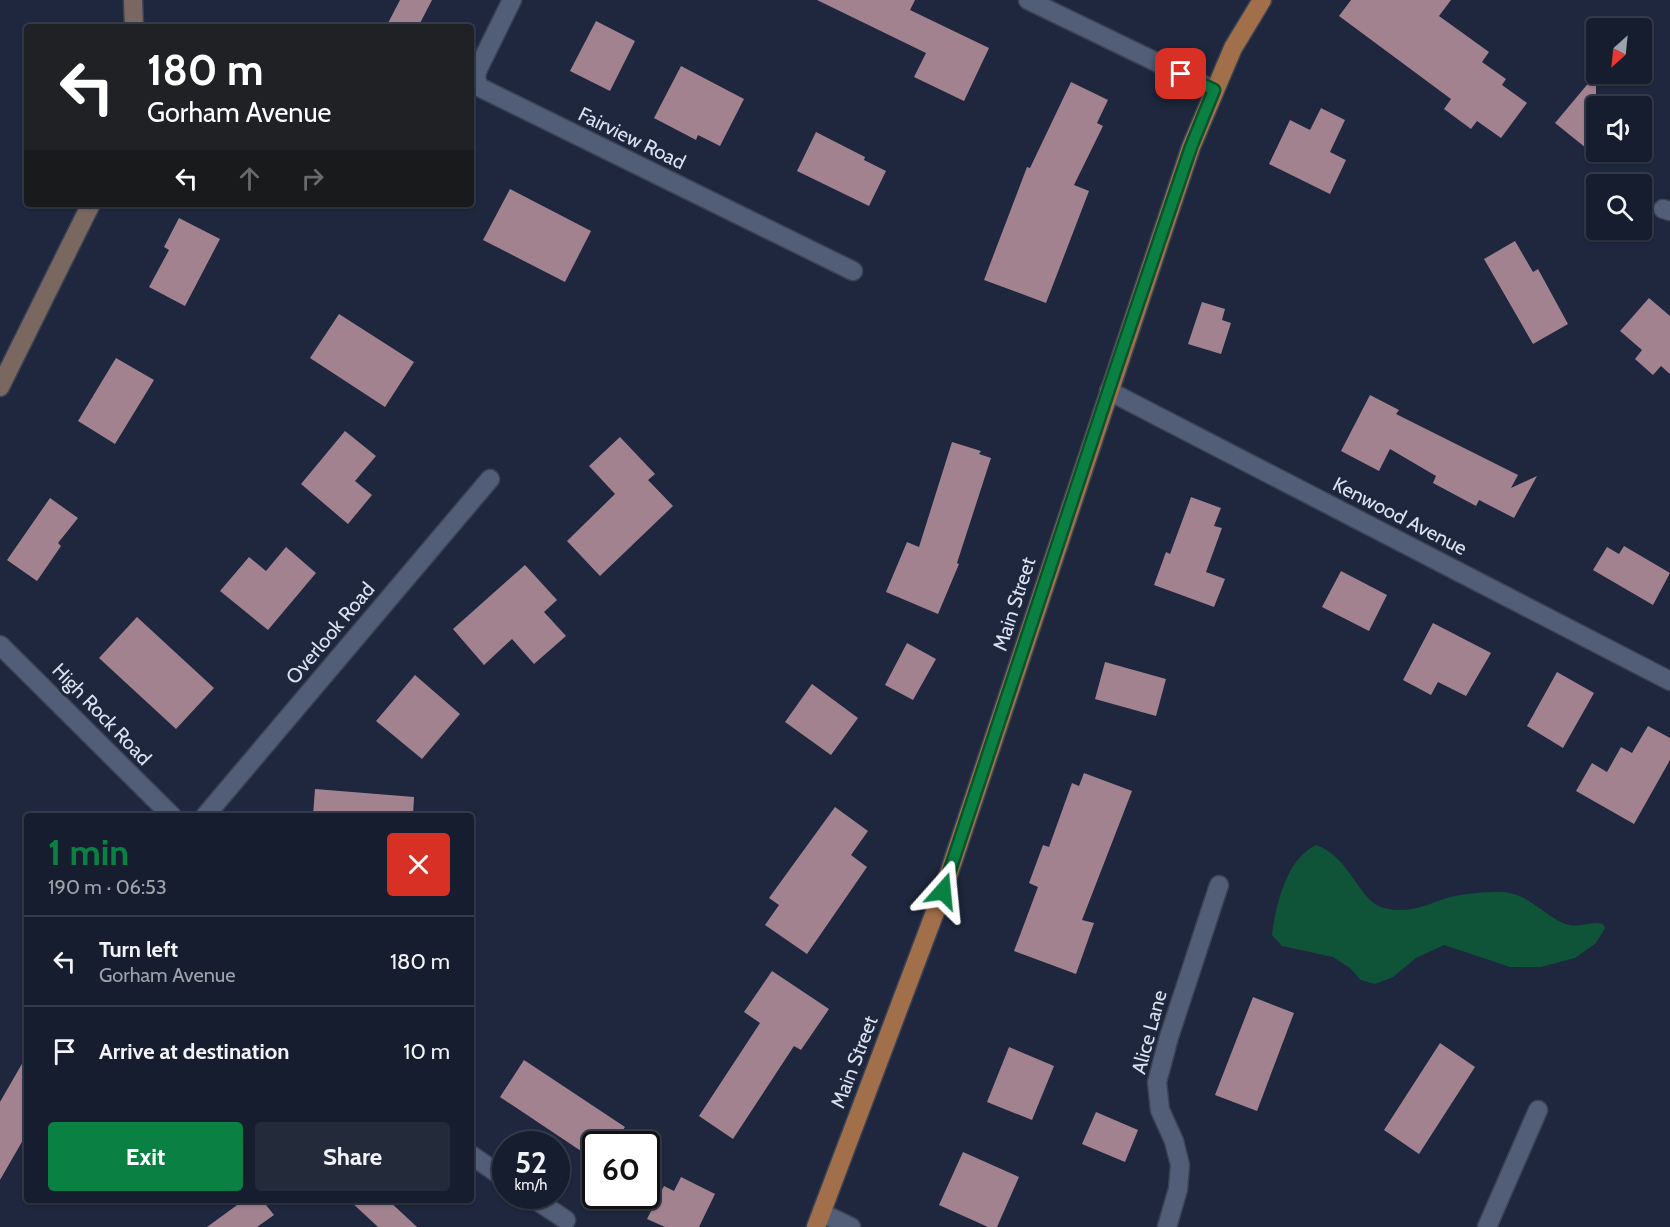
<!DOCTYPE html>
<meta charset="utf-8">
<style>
:root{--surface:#161d2e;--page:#232a3a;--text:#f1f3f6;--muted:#9ea2aa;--line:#353b4a;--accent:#0b8043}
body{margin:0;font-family:Cabin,sans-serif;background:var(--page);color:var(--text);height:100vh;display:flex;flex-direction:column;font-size:22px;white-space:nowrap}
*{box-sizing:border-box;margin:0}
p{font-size:20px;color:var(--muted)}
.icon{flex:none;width:33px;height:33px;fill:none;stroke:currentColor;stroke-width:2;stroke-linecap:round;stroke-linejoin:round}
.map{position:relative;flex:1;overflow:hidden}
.panel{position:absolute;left:24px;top:813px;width:450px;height:390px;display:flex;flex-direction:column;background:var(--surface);border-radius:6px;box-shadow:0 2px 4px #0004,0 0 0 2px var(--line)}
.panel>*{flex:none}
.hud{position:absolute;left:24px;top:24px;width:450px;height:183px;border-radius:6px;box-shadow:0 2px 4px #0004,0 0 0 2px var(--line);background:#202124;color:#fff;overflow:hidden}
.needle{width:39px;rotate:207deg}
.buttons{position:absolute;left:1586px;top:18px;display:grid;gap:12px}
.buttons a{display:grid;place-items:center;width:66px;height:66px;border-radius:6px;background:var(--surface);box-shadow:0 2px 4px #0004,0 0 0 2px var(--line);font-size:30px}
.speed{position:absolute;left:492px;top:1131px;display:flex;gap:12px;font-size:30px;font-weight:700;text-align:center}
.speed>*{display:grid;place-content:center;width:78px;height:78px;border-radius:50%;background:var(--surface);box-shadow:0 2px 4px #0004,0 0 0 2px var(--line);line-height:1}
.speed small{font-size:15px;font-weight:400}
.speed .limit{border:3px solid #111;border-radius:9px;background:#fff;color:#111}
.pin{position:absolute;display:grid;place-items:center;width:51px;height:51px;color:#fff;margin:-26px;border-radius:12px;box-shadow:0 3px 9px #0006}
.me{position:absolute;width:66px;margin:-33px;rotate:18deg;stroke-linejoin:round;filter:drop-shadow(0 0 4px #0008)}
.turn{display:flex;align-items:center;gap:21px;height:126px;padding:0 24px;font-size:27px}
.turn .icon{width:78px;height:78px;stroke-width:2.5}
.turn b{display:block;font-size:42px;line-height:51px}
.lanes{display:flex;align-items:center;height:57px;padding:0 24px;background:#0003;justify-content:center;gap:30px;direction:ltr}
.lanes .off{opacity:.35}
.round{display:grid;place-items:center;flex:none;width:63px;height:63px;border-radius:6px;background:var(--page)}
.summary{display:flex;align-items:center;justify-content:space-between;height:102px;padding:0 24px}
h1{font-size:36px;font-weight:800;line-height:45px;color:var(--accent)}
.primary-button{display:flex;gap:12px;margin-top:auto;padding:12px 24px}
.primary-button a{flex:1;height:69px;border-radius:6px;background:var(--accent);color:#fff;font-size:24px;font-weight:800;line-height:69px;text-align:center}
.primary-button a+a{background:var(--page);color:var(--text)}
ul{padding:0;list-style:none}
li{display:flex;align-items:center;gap:18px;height:90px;padding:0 24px;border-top:2px solid var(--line)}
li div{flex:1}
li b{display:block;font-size:22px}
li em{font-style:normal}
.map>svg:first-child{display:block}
</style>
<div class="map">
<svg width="1670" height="1227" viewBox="0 0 1670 1227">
<rect width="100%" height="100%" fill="#1e273d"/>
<path fill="#0f5439" d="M 1316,845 C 1350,857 1359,900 1381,907 C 1407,915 1423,906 1447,898 C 1465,893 1484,892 1502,892 C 1527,893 1542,913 1563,923 C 1579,930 1590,920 1603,924 L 1605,928 L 1596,943 L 1575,958 L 1541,967 L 1510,967 L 1444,945 L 1416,958 L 1393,977 L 1375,984 L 1361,980 L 1350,968 L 1333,957 L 1282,946 L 1272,935 C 1276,905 1286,859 1316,845 Z"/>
<g fill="#a38290">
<path d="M 400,0 L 432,0 L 418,27 L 386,27 Z"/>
<path d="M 817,0 L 915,0 L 910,10 L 989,48 L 964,101 L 914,77 L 926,53 Z"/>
<path d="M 1351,0 L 1451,0 L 1439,16 L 1489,52 L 1482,62 L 1506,79 L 1502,85 L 1527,103 L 1501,138 L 1477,121 L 1471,129 L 1444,109 L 1451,99 L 1339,16 Z"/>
<path d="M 596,21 L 635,41 L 610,91 L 570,71 Z"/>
<path d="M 681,66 L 744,99 L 720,146 L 698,135 L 696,140 L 654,118 Z"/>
<path d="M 1596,74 L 1596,136 L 1586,148 L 1555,123 Z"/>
<path d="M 1071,82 L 1108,100 L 1097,123 L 1103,126 L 1074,185 L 1089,191 L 1046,303 L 984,280 L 1027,167 L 1030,168 Z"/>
<path d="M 1321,108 L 1345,120 L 1330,152 L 1346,160 L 1330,194 L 1269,164 L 1290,120 L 1310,130 Z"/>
<path d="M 816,132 L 865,157 L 864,160 L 886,171 L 869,206 L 797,171 Z"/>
<path d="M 510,189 L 591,231 L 565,282 L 483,240 Z"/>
<path d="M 179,218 L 220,239 L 185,306 L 149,287 L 169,250 L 164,247 Z"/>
<path d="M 1515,241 L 1533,272 L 1538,269 L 1568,324 L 1533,344 L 1484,259 Z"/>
<path d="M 1649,298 L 1670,316 L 1670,374 L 1661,366 L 1653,375 L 1635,359 L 1642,350 L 1620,331 Z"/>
<path d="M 1202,302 L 1225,309 L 1222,320 L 1231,323 L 1221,354 L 1188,344 Z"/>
<path d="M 339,314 L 414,362 L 385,407 L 310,358 Z"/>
<path d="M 116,358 L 154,380 L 115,444 L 78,421 Z"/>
<path d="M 1370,395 L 1399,410 L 1396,414 L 1518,475 L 1511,488 L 1537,476 L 1514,518 L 1479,500 L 1476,506 L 1433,483 L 1436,476 L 1390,449 L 1379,471 L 1341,451 Z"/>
<path d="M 345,431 L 376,456 L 355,481 L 372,495 L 348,524 L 301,484 Z"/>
<path d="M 620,437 L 655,474 L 648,480 L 673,506 L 600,576 L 567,541 L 615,494 L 589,466 Z"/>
<path d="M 952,442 L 981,451 L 979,454 L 991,458 L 957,563 L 959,564 L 938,614 L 886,592 L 907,542 L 919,547 Z"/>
<path d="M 1191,497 L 1221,508 L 1214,526 L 1222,528 L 1206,572 L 1225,579 L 1214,607 L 1154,585 L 1166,552 L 1170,554 Z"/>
<path d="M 50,498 L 78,518 L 58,543 L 61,546 L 37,581 L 7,560 Z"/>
<path d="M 1624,546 L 1670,573 L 1653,605 L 1593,570 L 1607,547 L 1619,554 Z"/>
<path d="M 286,547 L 316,573 L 268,630 L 220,591 L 249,557 L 266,571 Z"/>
<path d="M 525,565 L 557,600 L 544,612 L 566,636 L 534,664 L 512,639 L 484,665 L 453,629 Z"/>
<path d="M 1341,571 L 1387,595 L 1369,631 L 1322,607 Z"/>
<path d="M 137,617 L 214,688 L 176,729 L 99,658 Z"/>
<path d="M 1433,623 L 1491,653 L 1466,696 L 1438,682 L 1431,695 L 1403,680 Z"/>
<path d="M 907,643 L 936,659 L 913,700 L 885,685 Z"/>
<path d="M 1105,662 L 1166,679 L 1156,716 L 1095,699 Z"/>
<path d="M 1557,672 L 1594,693 L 1563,748 L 1527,726 Z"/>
<path d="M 415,675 L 460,714 L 422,759 L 376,721 Z"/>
<path d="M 812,684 L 858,718 L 831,755 L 785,722 Z"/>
<path d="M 1648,726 L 1670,738 L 1670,760 L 1634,824 L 1576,791 L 1592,763 L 1607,772 L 1621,747 L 1632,753 Z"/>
<path d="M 1084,773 L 1132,791 L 1082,920 L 1094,923 L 1076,974 L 1014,951 L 1038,887 L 1029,883 L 1043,845 L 1049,847 L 1072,783 L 1079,786 Z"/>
<path d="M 315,789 L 414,797 L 413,816 L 313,816 Z"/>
<path d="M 835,807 L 868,831 L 851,855 L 867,867 L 807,954 L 765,925 L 779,905 L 769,898 Z"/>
<path d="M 772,971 L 829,1009 L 801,1050 L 794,1046 L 733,1139 L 699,1116 L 760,1023 L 744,1012 Z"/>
<path d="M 1253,997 L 1294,1013 L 1257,1111 L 1215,1095 Z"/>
<path d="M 1440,1043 L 1475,1067 L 1419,1154 L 1384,1130 Z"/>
<path d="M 1009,1047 L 1054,1066 L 1032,1120 L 987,1102 Z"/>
<path d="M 27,1055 L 27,1133 L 0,1180 L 0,1102 Z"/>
<path d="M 524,1060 L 625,1127 L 613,1144 L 596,1144 L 596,1161 L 500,1097 Z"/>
<path d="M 1096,1112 L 1138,1130 L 1125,1162 L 1082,1144 Z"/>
<path d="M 963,1152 L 1019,1177 L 997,1227 L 988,1227 L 939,1205 Z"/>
<path d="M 681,1177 L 715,1194 L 699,1227 L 665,1227 L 647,1219 L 664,1186 L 674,1191 Z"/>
<path d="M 244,1200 L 262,1200 L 274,1215 L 257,1227 L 207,1227 Z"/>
<path d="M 349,1200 L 388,1200 L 417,1227 L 378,1227 Z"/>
</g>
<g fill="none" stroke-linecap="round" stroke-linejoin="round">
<g stroke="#3b4254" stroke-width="21">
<g id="street">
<path d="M 512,0 L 477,71 L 476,79 L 479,87 L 853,271"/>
<path d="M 1028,0 L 1214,90"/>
<path d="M 1663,209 L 1670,211"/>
<path d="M 1109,391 L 1670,681"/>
<path d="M 0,645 L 172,816"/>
<path d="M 205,816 L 490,479"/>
<path d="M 471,1155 L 506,1179"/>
<path d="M 530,1196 L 566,1220"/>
<path d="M 822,1213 L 851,1227"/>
<path d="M 1167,1227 L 1178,1189 L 1180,1165 L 1174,1141 L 1160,1110 L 1157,1082 L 1169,1037 L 1219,885"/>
<path d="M 1487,1227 L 1538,1110"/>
</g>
</g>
<g stroke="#3b4254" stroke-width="21">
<g id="secondary">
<path d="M 133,0 L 134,27"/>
<path d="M 0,387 L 91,204"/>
</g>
</g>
<g stroke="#3b4254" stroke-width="21">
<path id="primary" d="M 816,1227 L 943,891 L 1191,147 L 1233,48 L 1262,0"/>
</g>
<use href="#street" stroke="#525e77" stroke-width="18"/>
<use href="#secondary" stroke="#796760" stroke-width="18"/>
<use href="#primary" stroke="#a16f49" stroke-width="18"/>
</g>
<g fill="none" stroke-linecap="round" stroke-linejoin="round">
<g stroke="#07532c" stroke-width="15">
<path id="route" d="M 943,891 L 1116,368 L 1191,147 L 1214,90 L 1181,74"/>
</g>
<use href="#route" stroke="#0b8043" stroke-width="10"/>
</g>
<g text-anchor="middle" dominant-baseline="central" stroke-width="6" stroke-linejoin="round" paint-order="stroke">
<g font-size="20" fill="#dbe2f1" stroke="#1e273d">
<text transform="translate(632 138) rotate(26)">Fairview Road</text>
<text transform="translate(1400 516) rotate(27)">Kenwood Avenue</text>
<text transform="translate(1014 604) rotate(-72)">Main Street</text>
<text transform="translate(330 633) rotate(-50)">Overlook Road</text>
<text transform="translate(102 714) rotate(46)">High Rock Road</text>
<text transform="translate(1149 1032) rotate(-75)">Alice Lane</text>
<text transform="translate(854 1062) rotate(-69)">Main Street</text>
</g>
</g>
</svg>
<div class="buttons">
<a><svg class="needle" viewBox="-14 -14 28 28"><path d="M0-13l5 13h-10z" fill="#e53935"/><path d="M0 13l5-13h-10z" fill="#9ea2aa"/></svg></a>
<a><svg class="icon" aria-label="sound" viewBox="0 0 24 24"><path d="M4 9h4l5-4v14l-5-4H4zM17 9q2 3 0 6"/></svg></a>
<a><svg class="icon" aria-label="search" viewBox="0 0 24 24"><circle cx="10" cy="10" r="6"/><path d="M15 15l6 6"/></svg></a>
</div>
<div class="speed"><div>52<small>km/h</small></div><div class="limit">60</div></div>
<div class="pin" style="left:1181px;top:74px;background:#d93025"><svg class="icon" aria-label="arrive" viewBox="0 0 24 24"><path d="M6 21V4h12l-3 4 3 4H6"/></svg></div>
<svg class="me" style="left:943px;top:891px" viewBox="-20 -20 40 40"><path d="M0-17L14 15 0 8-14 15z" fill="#0b8043" stroke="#fff" stroke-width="4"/></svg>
<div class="hud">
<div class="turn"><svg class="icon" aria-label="left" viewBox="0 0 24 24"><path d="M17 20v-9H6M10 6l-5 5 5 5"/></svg><div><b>180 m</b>Gorham Avenue</div></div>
<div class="lanes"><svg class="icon" aria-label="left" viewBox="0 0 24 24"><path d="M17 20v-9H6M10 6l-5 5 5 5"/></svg><svg class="icon off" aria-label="ahead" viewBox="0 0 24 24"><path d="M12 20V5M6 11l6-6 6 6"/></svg><svg class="icon off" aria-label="right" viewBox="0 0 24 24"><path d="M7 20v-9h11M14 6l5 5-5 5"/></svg></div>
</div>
<section class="panel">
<div class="summary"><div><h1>1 min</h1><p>190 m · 06:53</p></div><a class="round" style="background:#d93025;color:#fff"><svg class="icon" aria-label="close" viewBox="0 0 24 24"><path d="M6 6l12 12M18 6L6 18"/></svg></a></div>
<ul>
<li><svg class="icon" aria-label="left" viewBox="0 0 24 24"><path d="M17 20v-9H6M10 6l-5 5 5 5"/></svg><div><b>Turn left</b><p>Gorham Avenue</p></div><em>180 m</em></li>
<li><svg class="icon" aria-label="arrive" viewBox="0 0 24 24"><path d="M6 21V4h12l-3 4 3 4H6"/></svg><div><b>Arrive at destination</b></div><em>10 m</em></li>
</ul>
<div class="primary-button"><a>Exit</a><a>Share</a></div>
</section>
</div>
